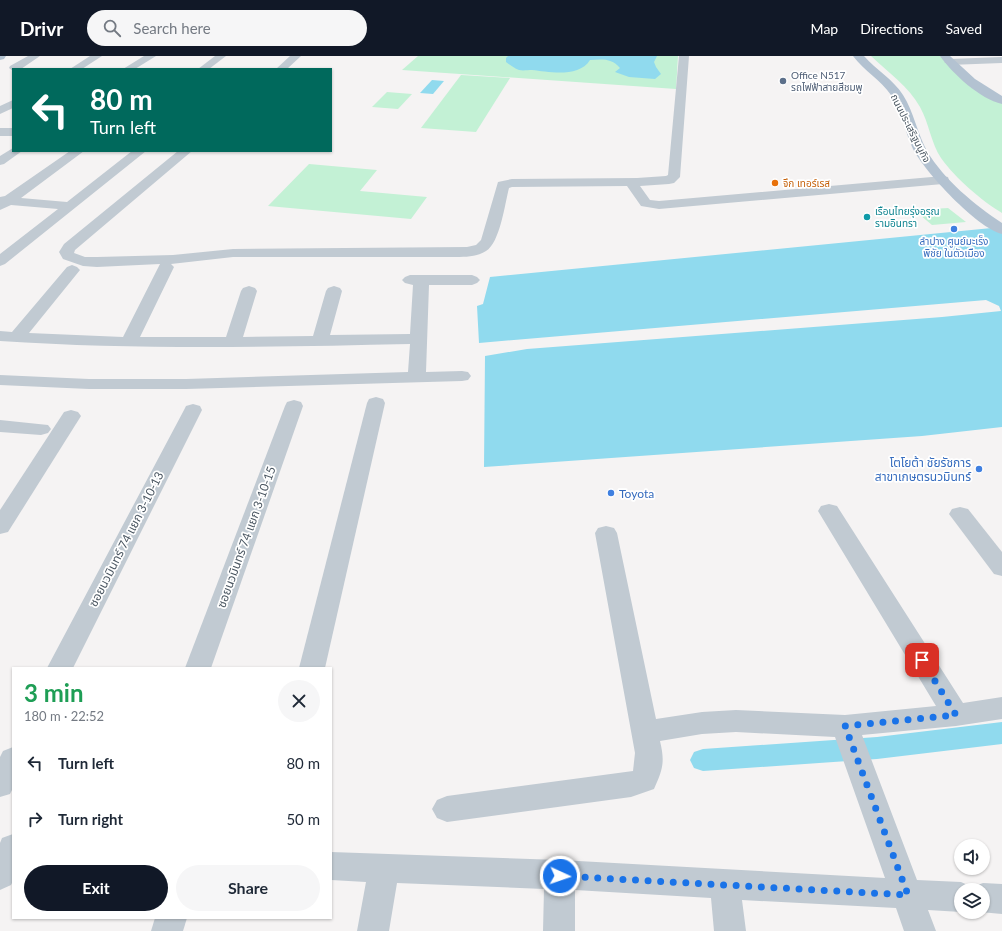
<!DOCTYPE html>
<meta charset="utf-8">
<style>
:root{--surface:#fff;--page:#f6f6f7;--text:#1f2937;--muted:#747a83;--accent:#111827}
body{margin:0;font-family:Lato,"Noto Sans Thai",sans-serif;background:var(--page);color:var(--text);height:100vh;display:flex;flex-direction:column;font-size:15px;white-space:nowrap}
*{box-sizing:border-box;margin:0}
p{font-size:13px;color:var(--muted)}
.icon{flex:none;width:22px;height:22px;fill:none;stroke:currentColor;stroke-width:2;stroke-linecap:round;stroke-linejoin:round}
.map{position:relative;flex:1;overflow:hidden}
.details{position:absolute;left:12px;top:611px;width:320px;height:252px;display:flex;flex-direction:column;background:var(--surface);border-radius:0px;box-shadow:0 1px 3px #0004}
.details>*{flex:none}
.banner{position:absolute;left:12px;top:12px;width:320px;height:84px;border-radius:0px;box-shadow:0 1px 3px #0004;background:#00695c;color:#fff;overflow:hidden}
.fabs{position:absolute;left:954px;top:783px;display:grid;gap:8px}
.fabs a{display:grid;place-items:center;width:36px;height:36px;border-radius:50%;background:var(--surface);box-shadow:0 1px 3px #0004;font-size:20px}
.pin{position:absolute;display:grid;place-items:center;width:34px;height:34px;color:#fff;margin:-17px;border-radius:8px;box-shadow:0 2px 6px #0006}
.me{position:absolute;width:44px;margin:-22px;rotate:93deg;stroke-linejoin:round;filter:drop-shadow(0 0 3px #0008)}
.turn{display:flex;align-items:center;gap:14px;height:84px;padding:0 12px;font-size:18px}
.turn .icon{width:52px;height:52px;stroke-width:2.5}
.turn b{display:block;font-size:28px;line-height:34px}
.round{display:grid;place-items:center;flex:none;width:42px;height:42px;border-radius:21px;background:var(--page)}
.head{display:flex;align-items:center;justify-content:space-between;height:68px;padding:0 12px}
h1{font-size:24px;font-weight:700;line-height:30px;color:#1e9e55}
.button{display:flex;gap:8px;margin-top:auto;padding:8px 12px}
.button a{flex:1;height:46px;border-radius:24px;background:var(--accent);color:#fff;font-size:16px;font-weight:700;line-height:46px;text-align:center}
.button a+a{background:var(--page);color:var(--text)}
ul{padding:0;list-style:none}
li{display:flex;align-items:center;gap:12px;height:56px;padding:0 12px}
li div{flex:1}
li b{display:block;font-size:15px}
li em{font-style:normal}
header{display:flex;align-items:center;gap:24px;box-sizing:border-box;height:56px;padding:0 20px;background:var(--accent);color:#fff}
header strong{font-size:19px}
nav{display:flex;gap:22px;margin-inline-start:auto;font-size:14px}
.search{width:280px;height:36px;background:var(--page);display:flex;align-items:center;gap:10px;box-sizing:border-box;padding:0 14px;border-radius:22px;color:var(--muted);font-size:15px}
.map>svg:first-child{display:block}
</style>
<header>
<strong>Drivr</strong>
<div class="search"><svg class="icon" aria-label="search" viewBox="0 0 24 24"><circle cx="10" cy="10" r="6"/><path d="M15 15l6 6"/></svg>Search here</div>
<nav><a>Map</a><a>Directions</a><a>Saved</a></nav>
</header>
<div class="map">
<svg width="1002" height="875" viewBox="0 0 1002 875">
<rect width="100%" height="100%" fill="#f5f3f3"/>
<g fill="#c3f1d5">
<path d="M 418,0 L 678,0 L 676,33 L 402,14 Z"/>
<path d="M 871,0 L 941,0 L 1002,45 L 1002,157 C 982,145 955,122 941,102 C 931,87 929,67 920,51 C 909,31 888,16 871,0 Z"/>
<path d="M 461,19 L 510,22 L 476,76 L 421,72 Z"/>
<path d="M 387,36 L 412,38 L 398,53 L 372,51 Z"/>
<path d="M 309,108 L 377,114 L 360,135 L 427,141 L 411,163 L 268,150 Z"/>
<path d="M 948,152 L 966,166 L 932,169 L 914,154 Z"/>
</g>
<g fill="#90daee">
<path d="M 508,0 L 657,0 L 654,6 L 656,11 L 661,18 L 655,23 L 629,21 L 615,16 L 620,12 C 612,2 602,3 590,4 C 579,22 549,16 532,14 C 528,14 523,15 519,14 C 514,12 510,9 506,6 L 506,2 Z"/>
<path d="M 432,24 L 444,25 L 433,38 L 420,37 Z"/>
<path d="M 1002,171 L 1002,371 L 922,380 L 484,411 L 485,300 L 527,293 L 942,261 L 1001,255 L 999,250 L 986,244 L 479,287 L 477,250 L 483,248 L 490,221 Z"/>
</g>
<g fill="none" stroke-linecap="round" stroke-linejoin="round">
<path fill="#90daee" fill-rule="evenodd" d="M 1002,666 L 1002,688 L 877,703 L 703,715 L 694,712 L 690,704 L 694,696 L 703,693 L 877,681 Z"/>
<g fill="#c1cad2" fill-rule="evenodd">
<path d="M 28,0 L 40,0 L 21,13 L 13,13 L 13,15 L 9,12 L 10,10 Z"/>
<path d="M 90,0 L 102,0 L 82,13 L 70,13 Z"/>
<path d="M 144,0 L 156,0 L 135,13 L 123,13 Z"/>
<path d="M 215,0 L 226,0 L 209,13 L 198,13 Z"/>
<path d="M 290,0 L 301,0 L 287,13 L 276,13 Z"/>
<path d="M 679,0 L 689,0 L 680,121 L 674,127 L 669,128 L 640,130 L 650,144 L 659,145 L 943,120 L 948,121 L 949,124 L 948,127 L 943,128 L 659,153 L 641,150 L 627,130 L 512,131 L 509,132 C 505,147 500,187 486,195 C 477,201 464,201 453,201 L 233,201 L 171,208 L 174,211 L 140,281 L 226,281 L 241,235 L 243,232 L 249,230 L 255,232 L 257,235 L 243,281 L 313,280 L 326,235 L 328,232 L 334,230 L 340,232 L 342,235 L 330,279 L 410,278 L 413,229 L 405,227 L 402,224 L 405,221 L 410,219 L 472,219 L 477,221 L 480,224 L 477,227 L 472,229 L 429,229 L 426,316 L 462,315 L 468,316 L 471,320 L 468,324 L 462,325 L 186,333 L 89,333 L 0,329 L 0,319 L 89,323 L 186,323 L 408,316 L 410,288 C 273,291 136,294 0,285 L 0,275 L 12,276 L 67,211 L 72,209 L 77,211 L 80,214 L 29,277 L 123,281 L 160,208 L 97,211 L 83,210 L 63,203 L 59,196 L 64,188 L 178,95 L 192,95 L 75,194 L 74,197 L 85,201 L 97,201 L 173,199 L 233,193 L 467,191 L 476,189 L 481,184 L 498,126 L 512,123 L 637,122 L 666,120 L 668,119 Z"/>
<path d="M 1002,1 L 1002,7 L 949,9 L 944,6 L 949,3 Z"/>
<path d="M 13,44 L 13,52 L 0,58 L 0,50 Z"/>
<rect x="0" y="72" width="13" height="8"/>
<path d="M 13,92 L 13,95 L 22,95 L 4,108 L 0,109 L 0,100 Z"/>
<path d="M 70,95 L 84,95 L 21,142 L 67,146 L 132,95 L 146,95 L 5,208 L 0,210 L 0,198 L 58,153 L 11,149 L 0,154 L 0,141 L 5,140 Z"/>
<path d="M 376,341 L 383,343 L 385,347 L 325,612 L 299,612 L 367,347 L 369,343 Z"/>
<path d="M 294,344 L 301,346 L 303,350 L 211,612 L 185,612 L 285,350 L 287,346 Z"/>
<path d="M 193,348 L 200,350 L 202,354 L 73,612 L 47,612 L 184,354 L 186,350 Z"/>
<path d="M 71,354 L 78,356 L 81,360 L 8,476 L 0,478 L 0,454 L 64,356 Z"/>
<path d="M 0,364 L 48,369 L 51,373 L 48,377 L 41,379 L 0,376 Z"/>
<path d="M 829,448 L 837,450 L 963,647 L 1002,641 L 1002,663 L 956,670 L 862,679 L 917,824 L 961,826 L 972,831 L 983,827 L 1002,828 L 1002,858 L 980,856 L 983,856 L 983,834 L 961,834 L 961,856 L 928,854 L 936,875 L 904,875 L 896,852 L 742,844 L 746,875 L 714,875 L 711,842 L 575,834 L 575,875 L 543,875 L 544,833 L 397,827 L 389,875 L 357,875 L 366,826 L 331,824 L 331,796 L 560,804 L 885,822 L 835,681 L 736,676 L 702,678 L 660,685 C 665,706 663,713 654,733 L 631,741 L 447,766 L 437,762 L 432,753 L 437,744 L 447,740 L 633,715 L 635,697 L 595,477 L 598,472 L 606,470 L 614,472 L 617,477 L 656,663 L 702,656 L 736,654 L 845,659 L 936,650 L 818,455 L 821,450 Z"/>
<path d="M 960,451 L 968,453 L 1002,496 L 1002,520 L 994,518 L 949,458 L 952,453 Z"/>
<path d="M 13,691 L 13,732 L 10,738 L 0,741 L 0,701 L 3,695 Z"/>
<path d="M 13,778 L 13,825 L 11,829 L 0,834 L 0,787 L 2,782 Z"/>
<path d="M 155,862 L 187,862 L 183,875 L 151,875 Z"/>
</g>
<g fill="#b3c2d1" fill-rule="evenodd">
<path d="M 0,0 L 6,0 L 4,3 L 0,4 Z"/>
<path d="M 853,0 L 864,0 C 876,14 893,23 903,39 C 914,56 917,77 927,95 C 944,124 975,149 1002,167 L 1002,178 C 977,172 925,116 913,93 C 905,76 902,55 891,39 C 881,24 864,15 853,0 Z"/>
<path d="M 940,0 L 950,0 L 975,23 L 1002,40 L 1002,48 C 980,43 953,18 940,0 Z"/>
</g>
</g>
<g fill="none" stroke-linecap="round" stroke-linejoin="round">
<path stroke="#1a73e8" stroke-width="7" stroke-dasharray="0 12.6" d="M 560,820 L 908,839 L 845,670 L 956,659 L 922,604"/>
</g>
<circle fill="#5c6f8a" stroke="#fff" stroke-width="1.5" cx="783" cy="25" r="4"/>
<circle fill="#e8710a" stroke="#fff" stroke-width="1.5" cx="775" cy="127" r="4"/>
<circle fill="#0f9aa8" stroke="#fff" stroke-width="1.5" cx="867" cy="161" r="4"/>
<g fill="#3f7fe0" stroke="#fff" stroke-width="1.5">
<circle cx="954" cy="173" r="4"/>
<circle cx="979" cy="413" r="4"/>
<circle cx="611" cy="437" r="4"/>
</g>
<g text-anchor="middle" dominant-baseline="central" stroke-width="3.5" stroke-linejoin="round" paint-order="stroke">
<g font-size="10" fill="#4e5e75" stroke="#fff" text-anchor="start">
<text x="791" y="19">Office N517<tspan x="791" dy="12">รถไฟฟ้าสายสีชมพู</tspan></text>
</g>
<g font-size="10" fill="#4a5661" stroke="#fff">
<text transform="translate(911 72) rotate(63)">ถนนประเสริฐมนูกิจ</text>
</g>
<g font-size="10" fill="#c56008" stroke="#fff" text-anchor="start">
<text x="783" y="127">จึก เทอร์เรส</text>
</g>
<g font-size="10" fill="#0d838f" stroke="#fff" text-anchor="start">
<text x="875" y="155">เรือนไทยรุ่งอรุณ<tspan x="875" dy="12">รามอินทรา</tspan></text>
</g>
<g font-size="10" fill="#366cbe" stroke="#fff">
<text x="954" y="185">ลำปาง ศูนย์มะเร็ง<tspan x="954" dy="12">พิชัย ในตัวเมือง</tspan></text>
</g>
<g font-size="12" fill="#366cbe" stroke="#fff" text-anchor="end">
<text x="971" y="406">โตโยต้า ชัยรัชการ<tspan x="971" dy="14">สาขาเกษตรนวมินทร์</tspan></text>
<text x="619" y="437" text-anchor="start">Toyota</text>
</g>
<g font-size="12" fill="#4a5661" stroke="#fff">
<text transform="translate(246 481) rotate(-70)">ซอยนวมินทร์ 74 แยก 3-10-15</text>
<text transform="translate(126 483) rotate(-63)">ซอยนวมินทร์ 74 แยก 3-10-13</text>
</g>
</g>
</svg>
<div class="fabs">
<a><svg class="icon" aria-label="sound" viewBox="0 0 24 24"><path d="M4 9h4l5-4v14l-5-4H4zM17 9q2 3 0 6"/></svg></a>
<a><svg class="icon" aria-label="layers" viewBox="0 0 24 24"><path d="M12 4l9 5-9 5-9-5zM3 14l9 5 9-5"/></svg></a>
</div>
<div class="pin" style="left:922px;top:604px;background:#d93025"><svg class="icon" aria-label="arrive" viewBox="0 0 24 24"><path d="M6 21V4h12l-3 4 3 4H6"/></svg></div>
<svg class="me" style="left:560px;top:820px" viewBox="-20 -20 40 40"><circle r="17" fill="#1a73e8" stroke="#fff" stroke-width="3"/><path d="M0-11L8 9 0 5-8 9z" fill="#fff"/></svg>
<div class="banner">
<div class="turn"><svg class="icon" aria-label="left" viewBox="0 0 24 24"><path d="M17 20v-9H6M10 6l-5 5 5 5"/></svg><div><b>80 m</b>Turn left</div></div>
</div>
<section class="details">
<div class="head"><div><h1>3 min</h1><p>180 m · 22:52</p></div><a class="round"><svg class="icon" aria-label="close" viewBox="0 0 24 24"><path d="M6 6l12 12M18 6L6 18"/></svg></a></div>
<ul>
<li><svg class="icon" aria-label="left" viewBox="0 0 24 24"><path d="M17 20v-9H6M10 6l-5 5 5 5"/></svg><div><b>Turn left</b></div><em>80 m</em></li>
<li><svg class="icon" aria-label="right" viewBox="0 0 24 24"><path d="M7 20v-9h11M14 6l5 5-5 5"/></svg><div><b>Turn right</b></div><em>50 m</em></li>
</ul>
<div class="button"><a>Exit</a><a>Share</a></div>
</section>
</div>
